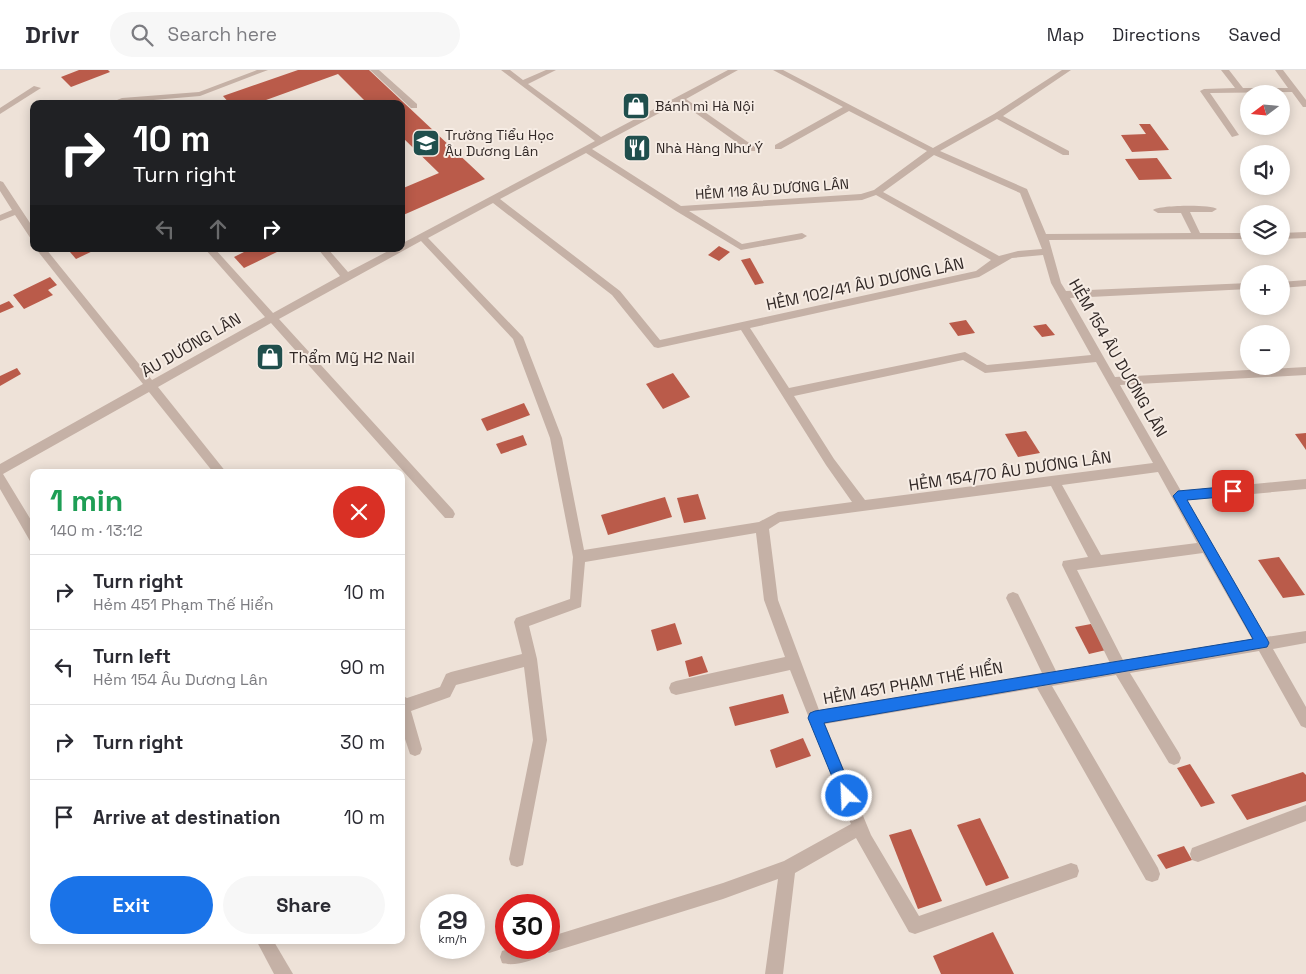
<!DOCTYPE html>
<meta charset="utf-8">
<style>
:root{--surface:#fff;--page:#f7f7f7;--text:#2b2b33;--muted:#7c7c81;--line:#e1e1e2;--accent:#1a73e8}
body{margin:0;font-family:"Space Grotesk",sans-serif;background:var(--page);color:var(--text);height:100vh;display:flex;flex-direction:column;font-size:19px;white-space:nowrap}
*{box-sizing:border-box;margin:0}
p{font-size:16px;color:var(--muted)}
.icon{flex:none;width:28px;height:28px;fill:none;stroke:currentColor;stroke-width:2;stroke-linecap:round;stroke-linejoin:round}
.map{position:relative;flex:1;overflow:hidden}
.drawer{position:absolute;left:30px;top:399px;width:375px;height:475px;display:flex;flex-direction:column;background:var(--surface);border-radius:10px;box-shadow:0 2px 12px #0003}
.drawer>*{flex:none}
.banner{position:absolute;left:30px;top:30px;width:375px;height:152px;border-radius:10px;box-shadow:0 2px 12px #0003;background:#202124;color:#fff;overflow:hidden}
.needle{width:32px;rotate:254deg}
.buttons{position:absolute;left:1240px;top:15px;display:grid;gap:10px}
.buttons a{display:grid;place-items:center;width:50px;height:50px;border-radius:50%;background:var(--surface);box-shadow:0 2px 12px #0003;font-size:25px}
.speed{position:absolute;left:420px;top:824px;display:flex;gap:10px;font-size:25px;font-weight:700;text-align:center}
.speed>*{display:grid;place-content:center;width:65px;height:65px;border-radius:50%;background:var(--surface);box-shadow:0 2px 12px #0003;line-height:1}
.speed small{font-size:12px;font-weight:400}
.speed .limit{border:8px solid #d22;background:#fff;color:#111}
.pin{position:absolute;display:grid;place-items:center;width:42px;height:42px;color:#fff;margin:-21px;border-radius:10px;box-shadow:0 2px 8px #0006}
.me{position:absolute;width:55px;margin:-28px;rotate:336deg;stroke-linejoin:round;filter:drop-shadow(0 0 4px #0008)}
.turn{display:flex;align-items:center;gap:18px;height:105px;padding:0 20px;font-size:22px}
.turn .icon{width:65px;height:65px;stroke-width:2.5}
.turn b{display:block;font-size:35px;line-height:42px}
.lanes{display:flex;align-items:center;height:48px;padding:0 20px;background:#0003;justify-content:center;gap:25px;direction:ltr}
.lanes .off{opacity:.35}
.round{display:grid;place-items:center;flex:none;width:52px;height:52px;border-radius:26px;background:var(--page)}
.summary{display:flex;align-items:center;justify-content:space-between;height:85px;padding:0 20px}
h1{font-size:30px;font-weight:800;line-height:38px;color:#1e9e55}
.cta{display:flex;gap:10px;margin-top:auto;padding:10px 20px}
.cta a{flex:1;height:58px;border-radius:30px;background:var(--accent);color:#fff;font-size:20px;font-weight:800;line-height:58px;text-align:center}
.cta a+a{background:var(--page);color:var(--text)}
ul{padding:0;list-style:none}
li{display:flex;align-items:center;gap:15px;height:75px;padding:0 20px;border-top:1px solid var(--line)}
li div{flex:1}
li b{display:block;font-size:19px}
li em{font-style:normal}
header{display:flex;align-items:center;gap:30px;box-sizing:border-box;height:70px;padding:0 25px;background:var(--surface);border-bottom:1px solid var(--line)}
header strong{font-size:24px}
nav{display:flex;gap:28px;margin-inline-start:auto;font-size:18px}
.search{width:350px;height:45px;background:var(--page);display:flex;align-items:center;gap:12px;box-sizing:border-box;padding:0 18px;border-radius:28px;color:var(--muted);font-size:19px}
.map>svg:first-child{display:block}
</style>
<header>
<strong>Drivr</strong>
<div class="search"><svg class="icon" aria-label="search" viewBox="0 0 24 24"><circle cx="10" cy="10" r="6"/><path d="M15 15l6 6"/></svg>Search here</div>
<nav><a>Map</a><a>Directions</a><a>Saved</a></nav>
</header>
<div class="map">
<svg width="1306" height="904" viewBox="0 0 1306 904">
<rect width="100%" height="100%" fill="#eee2d8"/>
<g fill="#ba5b4a">
<path d="M 79,0 L 108,0 L 110,2 L 71,17 L 61,7 Z"/>
<path d="M 298,0 L 369,0 L 485,109 L 401,146 L 401,119 L 439,103 L 401,66 L 401,34 L 368,34 L 338,4 L 255,34 L 230,34 L 223,26 Z"/>
<path d="M 1139,54 L 1150,54 L 1169,80 L 1132,82 L 1121,65 L 1146,64 Z"/>
<path d="M 1157,88 L 1172,109 L 1139,110 L 1125,89 Z"/>
<path d="M 719,176 L 730,182 L 719,191 L 708,185 Z"/>
<path d="M 77,179 L 97,179 L 76,189 L 70,182 Z"/>
<path d="M 250,179 L 277,179 L 279,181 L 244,198 L 234,187 Z"/>
<path d="M 750,188 L 764,213 L 755,215 L 741,190 Z"/>
<path d="M 50,207 L 57,215 L 48,220 L 53,225 L 24,239 L 13,225 Z"/>
<path d="M 9,231 L 14,237 L 0,243 L 0,235 Z"/>
<path d="M 966,250 L 975,263 L 958,266 L 949,253 Z"/>
<path d="M 1046,254 L 1055,265 L 1042,267 L 1033,256 Z"/>
<path d="M 17,298 L 21,304 L 0,316 L 0,306 Z"/>
<path d="M 673,303 L 690,327 L 663,339 L 646,314 Z"/>
<path d="M 524,333 L 530,345 L 487,361 L 481,349 Z"/>
<path d="M 1026,361 L 1040,383 L 1018,387 L 1005,364 Z"/>
<path d="M 1306,363 L 1306,380 L 1295,364 Z"/>
<path d="M 523,365 L 527,375 L 501,384 L 496,374 Z"/>
<path d="M 698,424 L 706,449 L 684,453 L 677,428 Z"/>
<path d="M 665,427 L 672,447 L 608,465 L 601,445 Z"/>
<path d="M 1279,487 L 1305,525 L 1283,528 L 1258,490 Z"/>
<path d="M 675,553 L 682,574 L 657,581 L 651,560 Z"/>
<path d="M 1091,554 L 1106,580 L 1089,584 L 1075,557 Z"/>
<path d="M 702,586 L 708,602 L 689,607 L 685,591 Z"/>
<path d="M 783,624 L 789,643 L 735,656 L 729,637 Z"/>
<path d="M 803,668 L 811,686 L 776,698 L 770,680 Z"/>
<path d="M 1190,694 L 1215,733 L 1201,737 L 1177,698 Z"/>
<path d="M 1303,702 L 1306,705 L 1306,731 L 1247,750 L 1231,725 Z"/>
<path d="M 980,748 L 1009,808 L 986,816 L 957,755 Z"/>
<path d="M 911,759 L 942,831 L 918,839 L 889,765 Z"/>
<path d="M 1184,776 L 1192,790 L 1166,799 L 1157,785 Z"/>
<path d="M 993,862 L 1014,904 L 941,904 L 933,886 Z"/>
</g>
<g fill="none" stroke-linecap="round" stroke-linejoin="round">
<g fill="#c5b1a6" fill-rule="evenodd">
<path d="M 257,0 L 268,0 L 200,26 L 107,34 L 122,28 L 199,22 Z"/>
<path d="M 370,0 L 379,0 L 417,34 L 417,38 L 411,38 Z"/>
<path d="M 501,0 L 510,0 L 523,10 L 546,0 L 556,0 L 528,14 L 601,67 L 728,0 L 738,0 L 686,29 L 755,77 L 755,81 L 749,81 L 680,32 L 592,79 L 681,136 L 861,124 L 874,120 L 927,81 L 849,41 L 781,79 L 775,79 L 775,75 L 843,37 L 773,0 L 783,0 L 933,78 L 994,44 L 1062,0 L 1071,0 L 1003,46 L 1069,81 L 1069,85 L 1063,85 L 997,49 L 940,81 L 1027,119 L 1046,164 L 1191,163 L 1181,143 L 1158,143 L 1153,140 C 1159,135 1211,134 1217,139 L 1212,142 L 1190,142 L 1200,163 L 1249,163 L 1249,169 L 1049,170 L 1061,213 L 1066,221 L 1249,213 L 1249,219 L 1070,228 L 1115,307 L 1306,297 L 1306,305 L 1120,315 L 1181,421 L 1306,409 L 1306,419 L 1187,430 L 1266,567 L 1306,561 L 1306,573 L 1273,579 L 1306,637 L 1306,658 L 1301,656 L 1259,581 L 1130,603 L 1179,683 L 1181,688 L 1179,693 L 1174,695 L 1169,693 L 1116,605 L 1052,616 L 1158,798 L 1160,804 L 1158,810 L 1152,812 L 1146,810 L 1037,618 L 825,654 L 871,765 L 919,846 L 1071,793 L 1077,795 L 1079,801 L 1077,807 L 915,864 L 909,862 L 856,768 L 795,803 L 783,904 L 765,904 L 778,809 L 723,829 L 549,883 L 547,882 C 538,890 513,897 502,893 L 500,887 L 502,881 L 508,879 L 549,878 L 549,867 L 723,813 L 784,791 L 851,754 L 790,600 L 676,625 L 671,623 L 669,618 L 671,613 L 676,611 L 785,587 L 764,530 L 756,463 L 585,492 L 581,537 L 529,556 L 537,589 L 547,670 L 523,795 L 517,797 L 511,795 L 509,789 L 533,670 L 524,597 L 456,615 L 450,627 L 411,641 L 422,679 L 420,684 L 415,686 L 410,684 L 401,657 L 401,625 L 407,628 L 440,617 L 446,604 L 451,602 L 522,584 L 514,552 L 516,548 L 570,529 L 573,487 L 550,368 L 513,269 L 421,171 L 279,249 L 453,440 L 455,444 L 453,448 L 445,448 L 271,253 L 158,317 L 226,402 L 213,402 L 149,322 L 3,404 L 34,455 L 34,472 L 30,471 L 0,419 L 0,394 L 143,314 L 36,179 L 46,179 L 152,310 L 265,247 L 205,179 L 215,179 L 273,243 L 340,206 L 318,179 L 328,179 L 348,202 L 392,179 L 401,179 L 401,174 L 595,71 ZM 586,83 L 676,141 L 741,180 L 802,169 L 807,166 L 802,163 L 742,174 L 689,141 L 862,130 L 876,125 L 991,190 L 976,201 L 660,270 L 620,221 L 500,129 ZM 934,85 L 1020,123 L 1042,179 L 1018,181 L 999,186 L 883,122 ZM 493,133 L 612,225 L 654,277 L 658,278 L 741,260 L 826,395 L 852,432 L 778,442 L 759,452 L 584,480 L 562,368 L 523,267 L 428,168 ZM 1043,185 L 1051,213 L 1091,285 L 987,295 L 965,282 L 789,318 L 750,258 L 979,207 L 1012,188 ZM 963,290 L 985,303 L 1096,292 L 1153,393 L 865,430 L 834,389 L 794,326 ZM 1158,402 L 1197,473 L 1101,485 L 1062,415 ZM 1051,416 L 1088,487 L 1063,491 L 1062,495 L 1110,593 L 1056,601 L 1018,524 L 1013,522 L 1008,524 L 1006,528 L 1042,603 L 819,640 L 778,530 L 769,459 L 780,452 ZM 1203,483 L 1252,569 L 1123,590 L 1077,500 Z"/>
<path d="M 1221,0 L 1229,0 L 1243,18 L 1288,18 L 1275,0 L 1283,0 L 1306,30 L 1306,37 L 1303,37 L 1292,22 L 1210,23 L 1239,65 L 1232,67 L 1200,21 L 1204,19 L 1235,18 Z"/>
<path d="M 34,16 L 41,18 L 0,44 L 0,38 Z"/>
<path d="M 0,111 L 3,112 L 34,159 L 34,170 L 31,169 L 15,145 L 0,151 L 0,145 L 12,140 L 0,121 Z"/>
<path d="M 1306,162 L 1306,168 L 1281,169 L 1281,163 Z"/>
<path d="M 1306,210 L 1306,216 L 1281,218 L 1281,212 Z"/>
<path d="M 1306,735 L 1306,751 L 1198,792 L 1192,790 L 1190,784 L 1192,778 Z"/>
<path d="M 256,870 L 273,870 L 293,904 L 274,904 Z"/>
</g>
</g>
<path fill="#1a73e8" stroke="#114b97" d="M 1233,416 L 1239,421 L 1233,426 L 1187,430 L 1267,569 L 1269,573 L 1267,577 L 824,653 L 854,726 L 852,731 L 847,733 L 842,731 L 808,648 L 810,643 L 815,641 L 1253,569 L 1173,426 L 1178,421 Z"/>
<defs>
<g id="shop-square" transform="scale(1.4375)"><rect x="-9" y="-9" width="18" height="18" rx="4" fill="#204f4d" stroke="#f6ece4"/><path d="M-5-2.5h2.3a2.7 3.5 0 0 1 5.4 0H5L5.5 6h-11ZM-1.5-2.5h3a1.5 2.3 0 0 0-3 0Z" fill="#fff"/></g>
<g id="school-square" transform="scale(1.4375)"><rect x="-9" y="-9" width="18" height="18" rx="4" fill="#204f4d" stroke="#f6ece4"/><path d="M0-5L7-2L0 1L-7-2ZM-4 1L0 2.5L4 1V4Q0 6-4 4Z" fill="#fff"/></g>
<g id="restaurant-square" transform="scale(1.4375)"><rect x="-9" y="-9" width="18" height="18" rx="4" fill="#204f4d" stroke="#f6ece4"/><path d="M-5-6h1v4h1v-4h1v4h1v-4h1v5L-1.5 .5V6h-2V.5L-5-1ZM5-6V6H3V1.5H1.5Q1.5-4 5-6Z" fill="#fff"/></g>
</defs>
<g fill-rule="evenodd">
<use href="#shop-square" x="636" y="36"/>
<use href="#school-square" x="426" y="73"/>
<use href="#restaurant-square" x="637" y="78"/>
<use href="#shop-square" x="270" y="287"/>
</g>
<g text-anchor="middle" dominant-baseline="central" stroke-width="4" stroke-linejoin="round" paint-order="stroke">
<g font-size="14" fill="#312826" stroke="#f6ece4" text-anchor="start">
<text x="655" y="36">Bánh mì Hà Nội</text>
<text x="445" y="65">Trường Tiểu Học<tspan x="445" dy="16">Âu Dương Lân</tspan></text>
<text x="656" y="78">Nhà Hàng Như Ý</text>
</g>
<g font-size="14" fill="#312826" stroke="#f6ece4">
<text transform="translate(772 119) rotate(-4)">HẺM 118 ÂU DƯƠNG LÂN</text>
</g>
<g font-size="16" fill="#312826" stroke="#f6ece4">
<text transform="translate(865 214) rotate(-12)">HẺM 102/41 ÂU DƯƠNG LÂN</text>
<text transform="translate(191 275) rotate(-30)">ÂU DƯƠNG LÂN</text>
<text transform="translate(1118 288) rotate(60)">HẺM 154 ÂU DƯƠNG LÂN</text>
<text transform="translate(1010 401) rotate(-8)">HẺM 154/70 ÂU DƯƠNG LÂN</text>
<text transform="translate(913 613) rotate(-10)">HẺM 451 PHẠM THẾ HIỂN</text>
</g>
<g font-size="16" fill="#312826" stroke="#f6ece4" text-anchor="start">
<text x="289" y="287">Thẩm Mỹ H2 Nail</text>
</g>
</g>
</svg>
<div class="buttons">
<a><svg class="needle" viewBox="-14 -14 28 28"><path d="M0-13l5 13h-10z" fill="#e53935"/><path d="M0 13l5-13h-10z" fill="#7c7c81"/></svg></a>
<a><svg class="icon" aria-label="sound" viewBox="0 0 24 24"><path d="M4 9h4l5-4v14l-5-4H4zM17 9q2 3 0 6"/></svg></a>
<a><svg class="icon" aria-label="layers" viewBox="0 0 24 24"><path d="M12 4l9 5-9 5-9-5zM3 14l9 5 9-5"/></svg></a>
<a>+</a>
<a>−</a>
</div>
<div class="speed"><div>29<small>km/h</small></div><div class="limit">30</div></div>
<div class="pin" style="left:1233px;top:421px;background:#d93025"><svg class="icon" aria-label="arrive" viewBox="0 0 24 24"><path d="M6 21V4h12l-3 4 3 4H6"/></svg></div>
<svg class="me" style="left:847px;top:726px" viewBox="-20 -20 40 40"><circle r="17" fill="#1a73e8" stroke="#fff" stroke-width="3"/><path d="M0-11L8 9 0 5-8 9z" fill="#fff"/></svg>
<div class="banner">
<div class="turn"><svg class="icon" aria-label="right" viewBox="0 0 24 24"><path d="M7 20v-9h11M14 6l5 5-5 5"/></svg><div><b>10 m</b>Turn right</div></div>
<div class="lanes"><svg class="icon off" aria-label="left" viewBox="0 0 24 24"><path d="M17 20v-9H6M10 6l-5 5 5 5"/></svg><svg class="icon off" aria-label="ahead" viewBox="0 0 24 24"><path d="M12 20V5M6 11l6-6 6 6"/></svg><svg class="icon" aria-label="right" viewBox="0 0 24 24"><path d="M7 20v-9h11M14 6l5 5-5 5"/></svg></div>
</div>
<section class="drawer">
<div class="summary"><div><h1>1 min</h1><p>140 m · 13:12</p></div><a class="round" style="background:#d93025;color:#fff"><svg class="icon" aria-label="close" viewBox="0 0 24 24"><path d="M6 6l12 12M18 6L6 18"/></svg></a></div>
<ul>
<li><svg class="icon" aria-label="right" viewBox="0 0 24 24"><path d="M7 20v-9h11M14 6l5 5-5 5"/></svg><div><b>Turn right</b><p>Hẻm 451 Phạm Thế Hiển</p></div><em>10 m</em></li>
<li><svg class="icon" aria-label="left" viewBox="0 0 24 24"><path d="M17 20v-9H6M10 6l-5 5 5 5"/></svg><div><b>Turn left</b><p>Hẻm 154 Âu Dương Lân</p></div><em>90 m</em></li>
<li><svg class="icon" aria-label="right" viewBox="0 0 24 24"><path d="M7 20v-9h11M14 6l5 5-5 5"/></svg><div><b>Turn right</b></div><em>30 m</em></li>
<li><svg class="icon" aria-label="arrive" viewBox="0 0 24 24"><path d="M6 21V4h12l-3 4 3 4H6"/></svg><div><b>Arrive at destination</b></div><em>10 m</em></li>
</ul>
<div class="cta"><a>Exit</a><a>Share</a></div>
</section>
</div>
